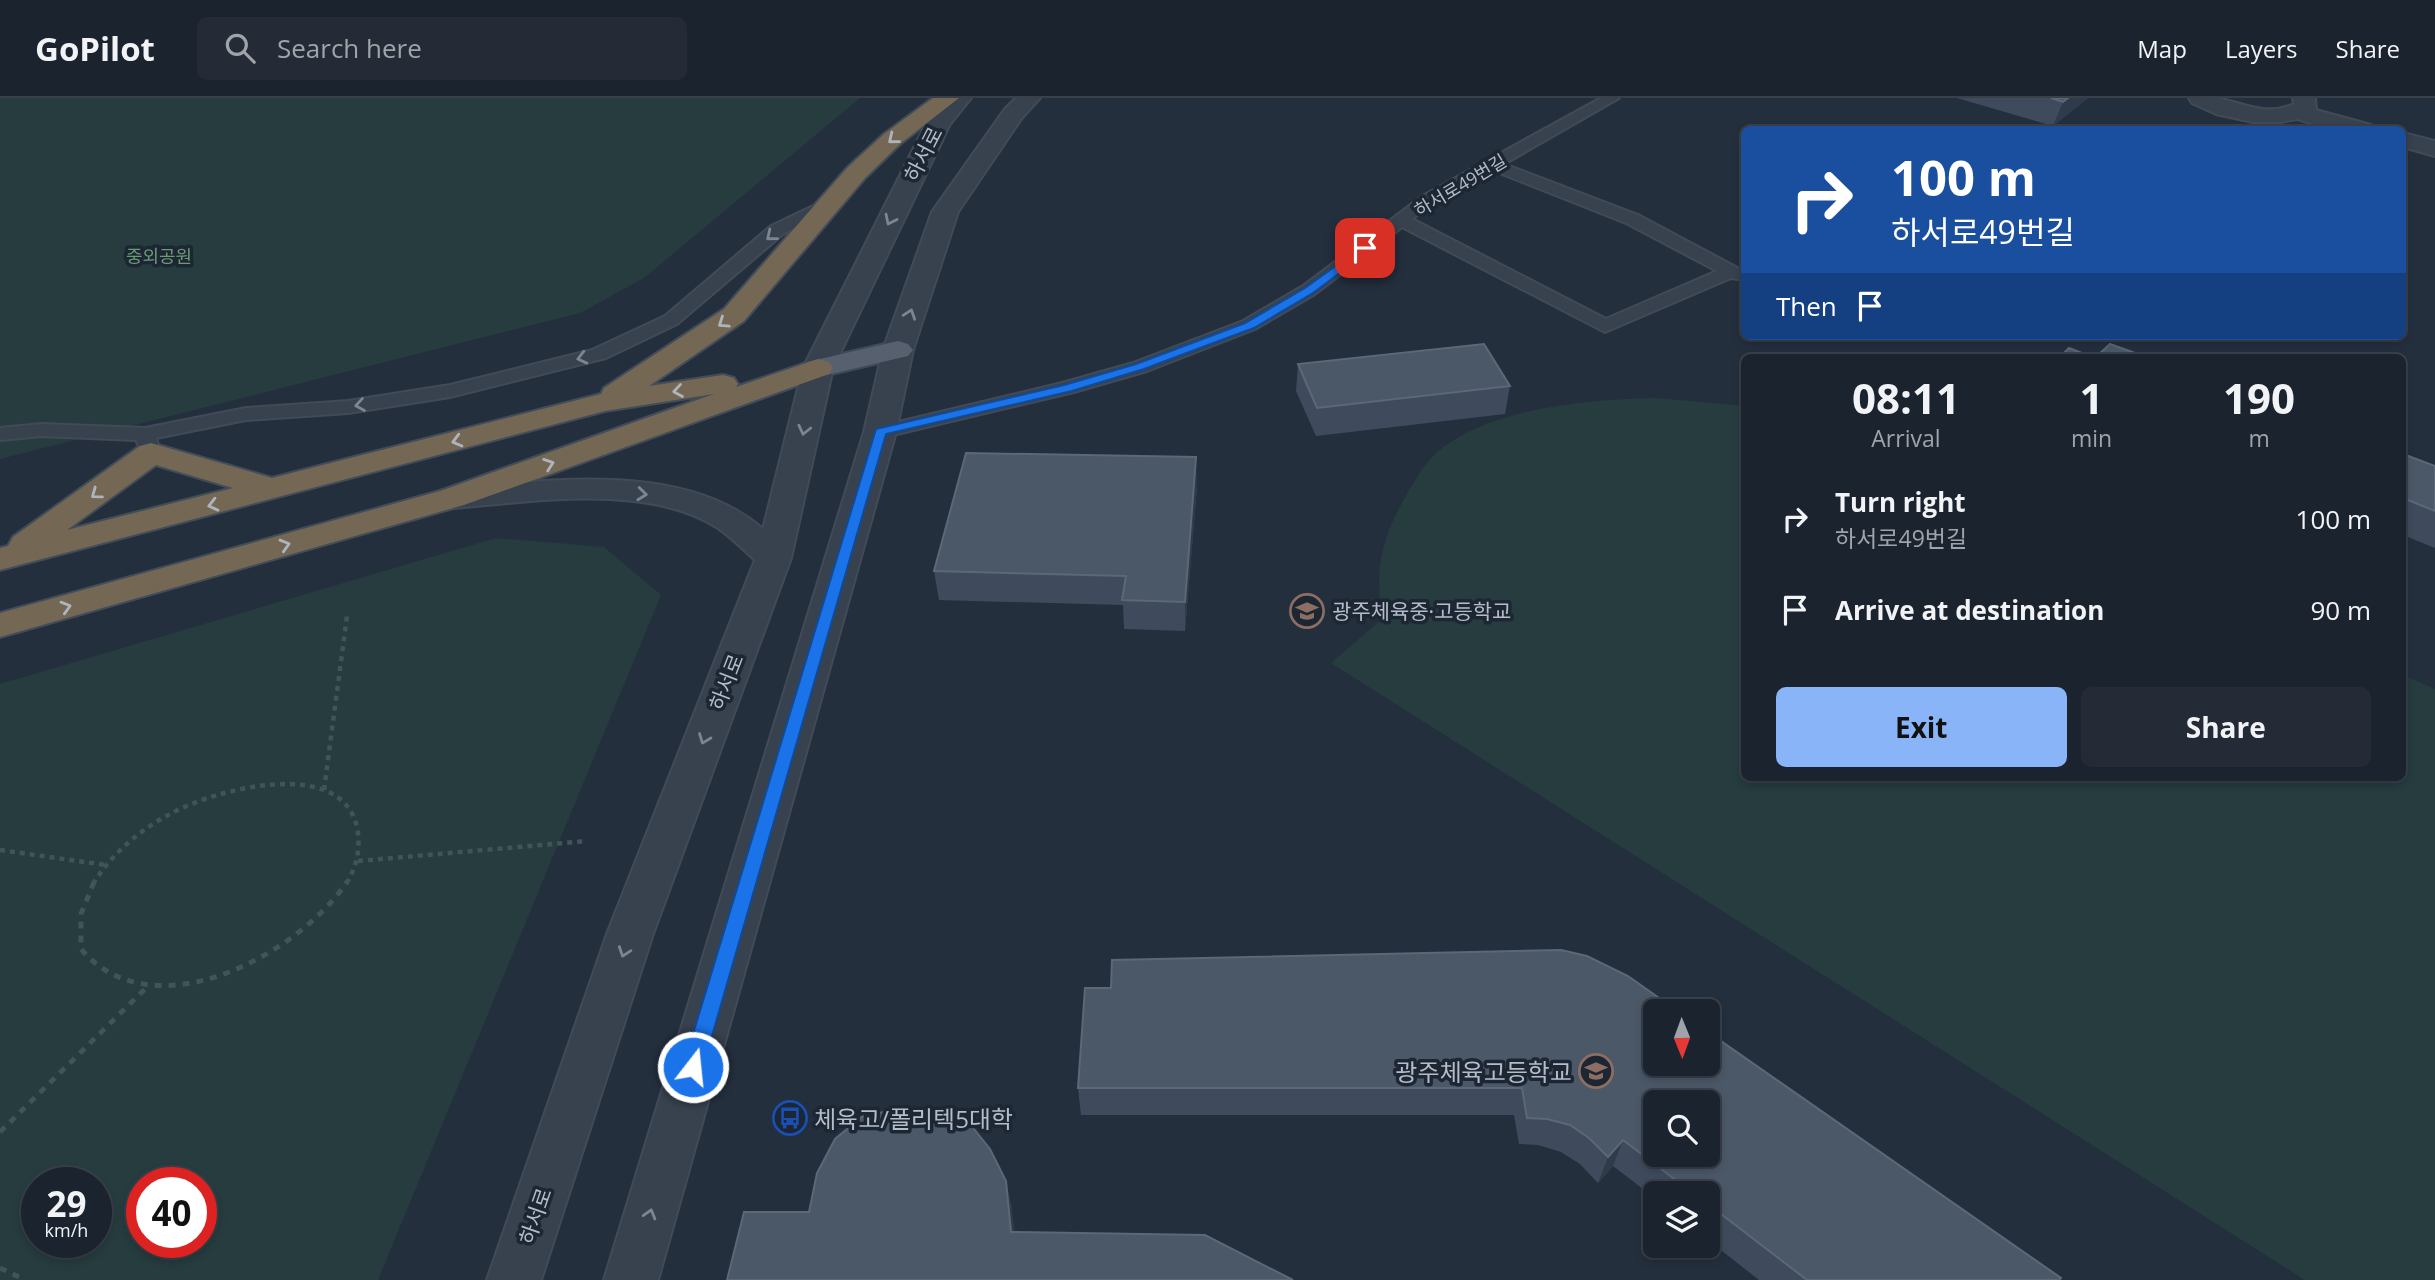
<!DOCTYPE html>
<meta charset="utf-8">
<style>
:root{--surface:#1b232e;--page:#242b36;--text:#f1f3f6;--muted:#a0a4aa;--line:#39404a;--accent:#8ab4f8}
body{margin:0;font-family:"Open Sans","Noto Sans KR",sans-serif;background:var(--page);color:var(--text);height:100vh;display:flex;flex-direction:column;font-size:26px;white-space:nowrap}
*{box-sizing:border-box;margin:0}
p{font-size:23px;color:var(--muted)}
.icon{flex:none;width:38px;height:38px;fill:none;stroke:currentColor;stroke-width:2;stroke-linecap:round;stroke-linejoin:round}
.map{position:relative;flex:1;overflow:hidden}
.drawer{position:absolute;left:1741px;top:256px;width:665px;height:427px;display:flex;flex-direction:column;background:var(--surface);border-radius:10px;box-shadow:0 4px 10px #0003,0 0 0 2px var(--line)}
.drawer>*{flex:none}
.banner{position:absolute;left:1741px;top:28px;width:665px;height:214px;border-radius:10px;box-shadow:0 4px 10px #0003,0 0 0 2px var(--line);background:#1a4fa0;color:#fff;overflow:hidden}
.needle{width:46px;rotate:179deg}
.buttons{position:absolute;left:1643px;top:901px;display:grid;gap:14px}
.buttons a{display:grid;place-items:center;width:77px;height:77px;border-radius:10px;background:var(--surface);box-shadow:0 4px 10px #0003,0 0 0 2px var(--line);font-size:35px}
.speed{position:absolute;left:21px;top:1069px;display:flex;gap:14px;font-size:35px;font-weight:700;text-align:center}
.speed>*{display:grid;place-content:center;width:91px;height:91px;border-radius:50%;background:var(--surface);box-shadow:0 4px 10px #0003,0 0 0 2px var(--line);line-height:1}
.speed small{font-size:18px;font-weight:400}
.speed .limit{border:10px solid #d22;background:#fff;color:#111}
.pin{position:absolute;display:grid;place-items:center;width:60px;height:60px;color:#fff;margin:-30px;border-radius:14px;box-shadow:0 4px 10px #0006}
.me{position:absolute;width:77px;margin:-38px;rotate:16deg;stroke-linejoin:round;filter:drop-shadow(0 0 5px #0008)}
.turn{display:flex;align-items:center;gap:24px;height:147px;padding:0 35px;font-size:32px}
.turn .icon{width:91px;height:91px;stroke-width:2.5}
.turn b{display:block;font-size:49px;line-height:60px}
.then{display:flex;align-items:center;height:66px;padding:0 35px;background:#0003;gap:14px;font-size:26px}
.eta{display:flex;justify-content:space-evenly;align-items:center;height:119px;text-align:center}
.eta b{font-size:42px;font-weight:700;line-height:49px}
.primary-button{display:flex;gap:14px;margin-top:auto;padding:14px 35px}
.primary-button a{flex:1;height:80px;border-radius:10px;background:var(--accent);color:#111;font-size:28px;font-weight:700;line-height:80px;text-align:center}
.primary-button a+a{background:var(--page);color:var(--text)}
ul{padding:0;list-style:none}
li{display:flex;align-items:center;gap:21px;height:91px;padding:0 35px}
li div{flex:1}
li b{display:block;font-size:26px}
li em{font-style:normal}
header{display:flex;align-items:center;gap:42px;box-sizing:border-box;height:98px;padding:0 35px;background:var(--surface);border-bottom:2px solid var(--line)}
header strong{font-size:33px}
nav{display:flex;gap:38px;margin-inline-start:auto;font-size:24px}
.search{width:490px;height:63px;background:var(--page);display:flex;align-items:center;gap:18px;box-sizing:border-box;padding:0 24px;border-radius:10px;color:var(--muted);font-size:26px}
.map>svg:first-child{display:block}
</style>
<header>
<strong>GoPilot</strong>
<div class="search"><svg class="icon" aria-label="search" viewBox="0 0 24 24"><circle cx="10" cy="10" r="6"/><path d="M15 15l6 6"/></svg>Search here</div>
<nav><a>Map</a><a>Layers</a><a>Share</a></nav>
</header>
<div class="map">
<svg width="2435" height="1182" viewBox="0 0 2435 1182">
<rect width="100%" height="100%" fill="#242f3e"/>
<g fill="#263c3f" fill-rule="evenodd">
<path d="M 0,0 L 860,0 L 644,180 L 580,215 L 0,361 Z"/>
<path d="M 1655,300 L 1745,308 L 1745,679 L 2403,679 L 2403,577 L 2435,591 L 2435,1182 L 2305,1182 L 1331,565 L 1382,521 C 1381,507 1379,493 1379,479 C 1380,452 1390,426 1403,403 C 1412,387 1422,368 1436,355 C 1489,309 1587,302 1655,300 Z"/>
<path d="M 496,440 L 604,449 L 661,497 L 378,1182 L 0,1182 L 0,586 ZM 96,1085 L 96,1144 L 37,1144 L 37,1085 ZM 201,1085 L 201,1144 L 142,1144 L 142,1085 Z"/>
</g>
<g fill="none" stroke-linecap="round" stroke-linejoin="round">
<g stroke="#414a57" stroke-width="4">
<g id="service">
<path d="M 1601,0 L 1619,0 L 1504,66 L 1638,117 L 1745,174 L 1745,182 L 1731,180 L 1605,234 L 1402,129 L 1315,196 L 1255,231 L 1147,273 L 1074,294 L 880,340 L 873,338 L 870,334 L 873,330 L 1062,285 L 1133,265 L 1243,223 L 1303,188 L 1421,99 ZM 1492,72 L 1626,125 L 1717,173 L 1606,221 L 1412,121 L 1433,105 Z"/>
<path d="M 830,100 L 838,105 L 836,108 L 783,136 L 677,226 L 606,260 L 450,299 L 348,315 L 246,322 L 156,340 L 159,350 L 156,354 L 142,354 L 136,342 L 42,338 L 0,342 L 0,330 L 42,326 L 145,330 L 246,310 L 348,303 L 450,287 L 592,252 L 665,218 L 771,128 Z"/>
</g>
</g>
<g stroke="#414a57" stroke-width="4">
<g id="minor">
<path d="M 2189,0 C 2198,0 2208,0 2217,0 C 2244,5 2265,19 2294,6 L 2293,0 L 2315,0 L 2316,12 L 2371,27 L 2374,32 L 2335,32 L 2297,21 L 2281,24 L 2253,24 L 2216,16 L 2192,5 Z"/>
<path d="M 2403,35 L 2435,43 L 2435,58 L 2403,49 Z"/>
</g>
</g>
<g stroke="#414a57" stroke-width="4">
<g id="tertiary">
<path d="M 948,0 L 971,0 L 950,26 L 833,270 L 791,460 L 653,836 L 541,1182 L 487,1182 L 607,836 L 755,462 C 743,451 731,439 718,430 C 646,384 532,404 452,410 L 440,407 L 435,400 L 440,393 L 452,390 C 549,383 683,362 763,431 L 803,270 L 927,24 Z"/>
<path d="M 1016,0 L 1040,0 L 1021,21 L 958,114 L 913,252 L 896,334 L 658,1182 L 604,1182 L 864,334 L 883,252 L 932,114 L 1005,11 Z"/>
</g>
</g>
<g stroke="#414a57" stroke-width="4">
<path id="primary" d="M 898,243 L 908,246 L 913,252 L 908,258 L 818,279 L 807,276 L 803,270 L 807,264 Z"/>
</g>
<g stroke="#434c59" stroke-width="4">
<path id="motorway" d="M 933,0 L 959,0 L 900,46 L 865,80 L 744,223 L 649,288 L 723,277 L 734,280 L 738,286 L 736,289 L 818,261 L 829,264 L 833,270 L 829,276 L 464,407 L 0,539 L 0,515 L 440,393 L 714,296 L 605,313 L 0,472 L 0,450 L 8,448 L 13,439 L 140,348 L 151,345 L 272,380 L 601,296 L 604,290 L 724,211 L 847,70 L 884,36 ZM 156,367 L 233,390 L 67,432 Z"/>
</g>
<g stroke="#3f5557" stroke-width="4.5" stroke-dasharray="5 5" stroke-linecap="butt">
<path d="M 324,692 L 347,518"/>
<path d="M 0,752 L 106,767"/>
<path d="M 358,763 L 587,743"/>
<path d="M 93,786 C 112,755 141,731 172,715 C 216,691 341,658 357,729 C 361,749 357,769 346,786"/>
</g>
<g stroke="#3f5557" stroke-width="5" stroke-dasharray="7 7" stroke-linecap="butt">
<path d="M 94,784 L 81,816 L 81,851 C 152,935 297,858 347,784"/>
<path d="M 0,1034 L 149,887"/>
<path d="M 0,1170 L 25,1182"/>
</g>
<use href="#service" fill="#38414e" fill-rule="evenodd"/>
<use href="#minor" fill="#38414e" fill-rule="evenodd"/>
<use href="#tertiary" fill="#38414e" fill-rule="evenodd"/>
<use href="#primary" fill="#56606e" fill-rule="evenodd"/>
<use href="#motorway" fill="#746855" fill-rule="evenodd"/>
</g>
<g fill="#3f4b5c">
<path d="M 1957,0 L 2088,0 L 2053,28 Z"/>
<path d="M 1298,266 L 1510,288 L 1505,316 L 1316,338 L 1296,293 Z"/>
<path d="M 2403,356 L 2435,368 L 2435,450 L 2403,437 Z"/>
<path d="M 1197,388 L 1185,533 L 1124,531 L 1123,507 L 939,502 L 934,473 Z"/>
<path d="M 1561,852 L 2059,1182 L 1759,1182 L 1708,1142 L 1708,1096 L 1656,1096 L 1656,1101 L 1613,1068 L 1598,1085 L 1580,1066 L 1561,1054 L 1538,1047 L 1519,1046 L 1514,1017 L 1081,1017 L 1078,990 L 1111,890 Z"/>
</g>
<g fill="#2f3b4b">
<path d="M 2068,0 L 2088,0 L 2053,28 L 2063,4 Z"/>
<path d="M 1196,359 L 1197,388 L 1185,533 L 1185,504 Z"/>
<path d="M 1623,1042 L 1613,1068 L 1598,1085 L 1608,1059 Z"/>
<path d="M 1006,1083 L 1012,1109 L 1017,1159 L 1011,1134 Z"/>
</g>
<g fill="#4b5868" stroke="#5c6777" stroke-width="2" fill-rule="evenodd">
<path d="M 2051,0 L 2068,0 L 2063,4 Z"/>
<path d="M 1484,246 L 1510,288 L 1317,310 L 1298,266 Z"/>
<path d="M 2110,246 L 2146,259 L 2096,259 Z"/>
<path d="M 2069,250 L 2092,259 L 2060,259 Z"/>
<path d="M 966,355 L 1196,359 L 1185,504 L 1122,502 L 1126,478 L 934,473 Z"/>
<path d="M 2403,356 L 2435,368 L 2435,413 L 2403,400 Z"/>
<path d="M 1561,852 L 1587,858 L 1628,878 L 1679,914 L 1656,914 L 1656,966 L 1708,966 L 1708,934 L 2061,1180 L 2059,1182 L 1807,1182 L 1708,1106 L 1708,1096 L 1694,1096 L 1623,1042 L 1608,1059 L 1589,1040 L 1570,1027 L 1547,1021 L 1527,1020 L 1522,990 L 1078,990 L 1085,890 L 1111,890 L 1112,862 ZM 1656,1004 L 1708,1004 L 1708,1057 L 1656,1057 Z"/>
<path d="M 905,1010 L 941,1011 L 970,1026 L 990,1051 L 1006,1083 L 1011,1134 L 1205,1137 L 1293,1182 L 727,1182 L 744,1114 L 809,1114 L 817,1075 L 835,1041 L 863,1018 Z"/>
</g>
<defs><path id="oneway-chevron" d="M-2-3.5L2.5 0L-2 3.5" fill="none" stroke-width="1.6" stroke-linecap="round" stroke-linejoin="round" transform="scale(1.75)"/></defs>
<g stroke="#aeb4bd">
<use href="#oneway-chevron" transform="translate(893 41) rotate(141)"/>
<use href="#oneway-chevron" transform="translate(723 225) rotate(146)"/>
<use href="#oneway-chevron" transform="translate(678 293) rotate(171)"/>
<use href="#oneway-chevron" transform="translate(457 343) rotate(165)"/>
<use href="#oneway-chevron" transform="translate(549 366) rotate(-19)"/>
<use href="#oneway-chevron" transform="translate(96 396) rotate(144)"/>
<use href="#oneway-chevron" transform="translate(213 407) rotate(166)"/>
<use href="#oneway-chevron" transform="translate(285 447) rotate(-16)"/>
<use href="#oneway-chevron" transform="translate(66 509) rotate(-16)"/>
</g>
<g stroke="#7c8592">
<use href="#oneway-chevron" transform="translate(890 122) rotate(116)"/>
<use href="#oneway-chevron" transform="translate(771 138) rotate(141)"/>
<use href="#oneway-chevron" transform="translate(910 216) rotate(-71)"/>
<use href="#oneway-chevron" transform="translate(582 260) rotate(166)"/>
<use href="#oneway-chevron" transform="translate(360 307) rotate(171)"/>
<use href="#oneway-chevron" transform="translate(804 332) rotate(103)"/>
<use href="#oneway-chevron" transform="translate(642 396) rotate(6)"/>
<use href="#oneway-chevron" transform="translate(704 641) rotate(111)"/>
<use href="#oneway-chevron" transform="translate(624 854) rotate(109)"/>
<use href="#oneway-chevron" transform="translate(650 1116) rotate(-74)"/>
</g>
<path fill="#1a73e8" stroke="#114b97" stroke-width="2" d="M 1365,147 L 1369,148 L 1369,153 L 1313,195 L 1254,230 L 1200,250 L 1144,271 L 1072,293 L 886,336 L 703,969 L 700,975 L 693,978 L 686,975 L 683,969 L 876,331 L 1064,287 L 1136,266 L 1245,225 L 1305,190 Z"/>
<defs>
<g id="school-ring" transform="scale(1.75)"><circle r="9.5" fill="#1d2633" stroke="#8d6e63" stroke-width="1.5"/><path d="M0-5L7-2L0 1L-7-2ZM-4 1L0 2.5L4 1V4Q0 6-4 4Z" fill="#8d6e63"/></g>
<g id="bus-ring" transform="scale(1.75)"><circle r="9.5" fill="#1d2633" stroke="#1a4fb4" stroke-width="1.5"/><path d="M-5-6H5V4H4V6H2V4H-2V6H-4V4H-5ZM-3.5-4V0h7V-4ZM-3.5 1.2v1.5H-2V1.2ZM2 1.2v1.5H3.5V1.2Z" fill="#1a4fb4"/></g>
</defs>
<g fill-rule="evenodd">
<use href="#school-ring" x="1307" y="513"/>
<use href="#school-ring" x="1596" y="973"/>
<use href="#bus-ring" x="790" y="1020"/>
</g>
<g text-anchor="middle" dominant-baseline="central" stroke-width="7" stroke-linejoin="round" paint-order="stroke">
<g font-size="18" fill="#b4bcc9" stroke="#1d2633">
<text transform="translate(1460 87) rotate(-31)">하서로49번길</text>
</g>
<g font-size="18" fill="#6b9a76" stroke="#1d2633">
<text x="159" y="158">중외공원</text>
</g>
<g font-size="21" fill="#b4bcc9" stroke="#1d2633">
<text transform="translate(923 56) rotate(-63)">하서로</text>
<text transform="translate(726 584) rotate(-69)">하서로</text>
<text transform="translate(535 1118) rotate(-71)">하서로</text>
</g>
<g font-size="21" fill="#b4bcc9" stroke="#1d2633" text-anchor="start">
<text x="1332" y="513">광주체육중·고등학교</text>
</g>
<g font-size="24" fill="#b4bcc9" stroke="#1d2633" text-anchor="end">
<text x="1572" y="973">광주체육고등학교</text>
<text x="814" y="1020" text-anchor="start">체육고/폴리텍5대학</text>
</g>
</g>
</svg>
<div class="buttons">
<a><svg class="needle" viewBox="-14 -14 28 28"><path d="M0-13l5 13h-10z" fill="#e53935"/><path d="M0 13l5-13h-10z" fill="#a0a4aa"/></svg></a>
<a><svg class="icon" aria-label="search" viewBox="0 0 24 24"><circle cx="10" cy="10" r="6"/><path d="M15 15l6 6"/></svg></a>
<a><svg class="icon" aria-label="layers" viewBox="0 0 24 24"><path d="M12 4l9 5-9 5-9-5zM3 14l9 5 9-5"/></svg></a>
</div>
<div class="speed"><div>29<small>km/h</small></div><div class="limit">40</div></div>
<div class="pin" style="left:1365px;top:150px;background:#d93025"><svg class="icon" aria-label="arrive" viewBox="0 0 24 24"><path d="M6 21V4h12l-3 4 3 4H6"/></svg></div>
<svg class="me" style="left:693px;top:969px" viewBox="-20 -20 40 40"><circle r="17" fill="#1a73e8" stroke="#fff" stroke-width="3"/><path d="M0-11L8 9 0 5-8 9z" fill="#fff"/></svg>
<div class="banner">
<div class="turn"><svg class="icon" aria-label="right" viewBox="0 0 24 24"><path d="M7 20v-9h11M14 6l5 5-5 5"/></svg><div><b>100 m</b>하서로49번길</div></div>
<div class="then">Then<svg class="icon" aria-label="arrive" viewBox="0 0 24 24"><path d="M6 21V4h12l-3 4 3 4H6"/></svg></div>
</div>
<section class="drawer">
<div class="eta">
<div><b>08:11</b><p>Arrival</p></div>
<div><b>1</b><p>min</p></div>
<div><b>190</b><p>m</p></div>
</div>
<ul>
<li><svg class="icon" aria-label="right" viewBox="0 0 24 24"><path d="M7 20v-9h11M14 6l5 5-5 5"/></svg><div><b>Turn right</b><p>하서로49번길</p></div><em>100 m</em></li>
<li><svg class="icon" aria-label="arrive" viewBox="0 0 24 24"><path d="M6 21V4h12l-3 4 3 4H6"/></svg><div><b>Arrive at destination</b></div><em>90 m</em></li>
</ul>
<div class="primary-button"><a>Exit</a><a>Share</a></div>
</section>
</div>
